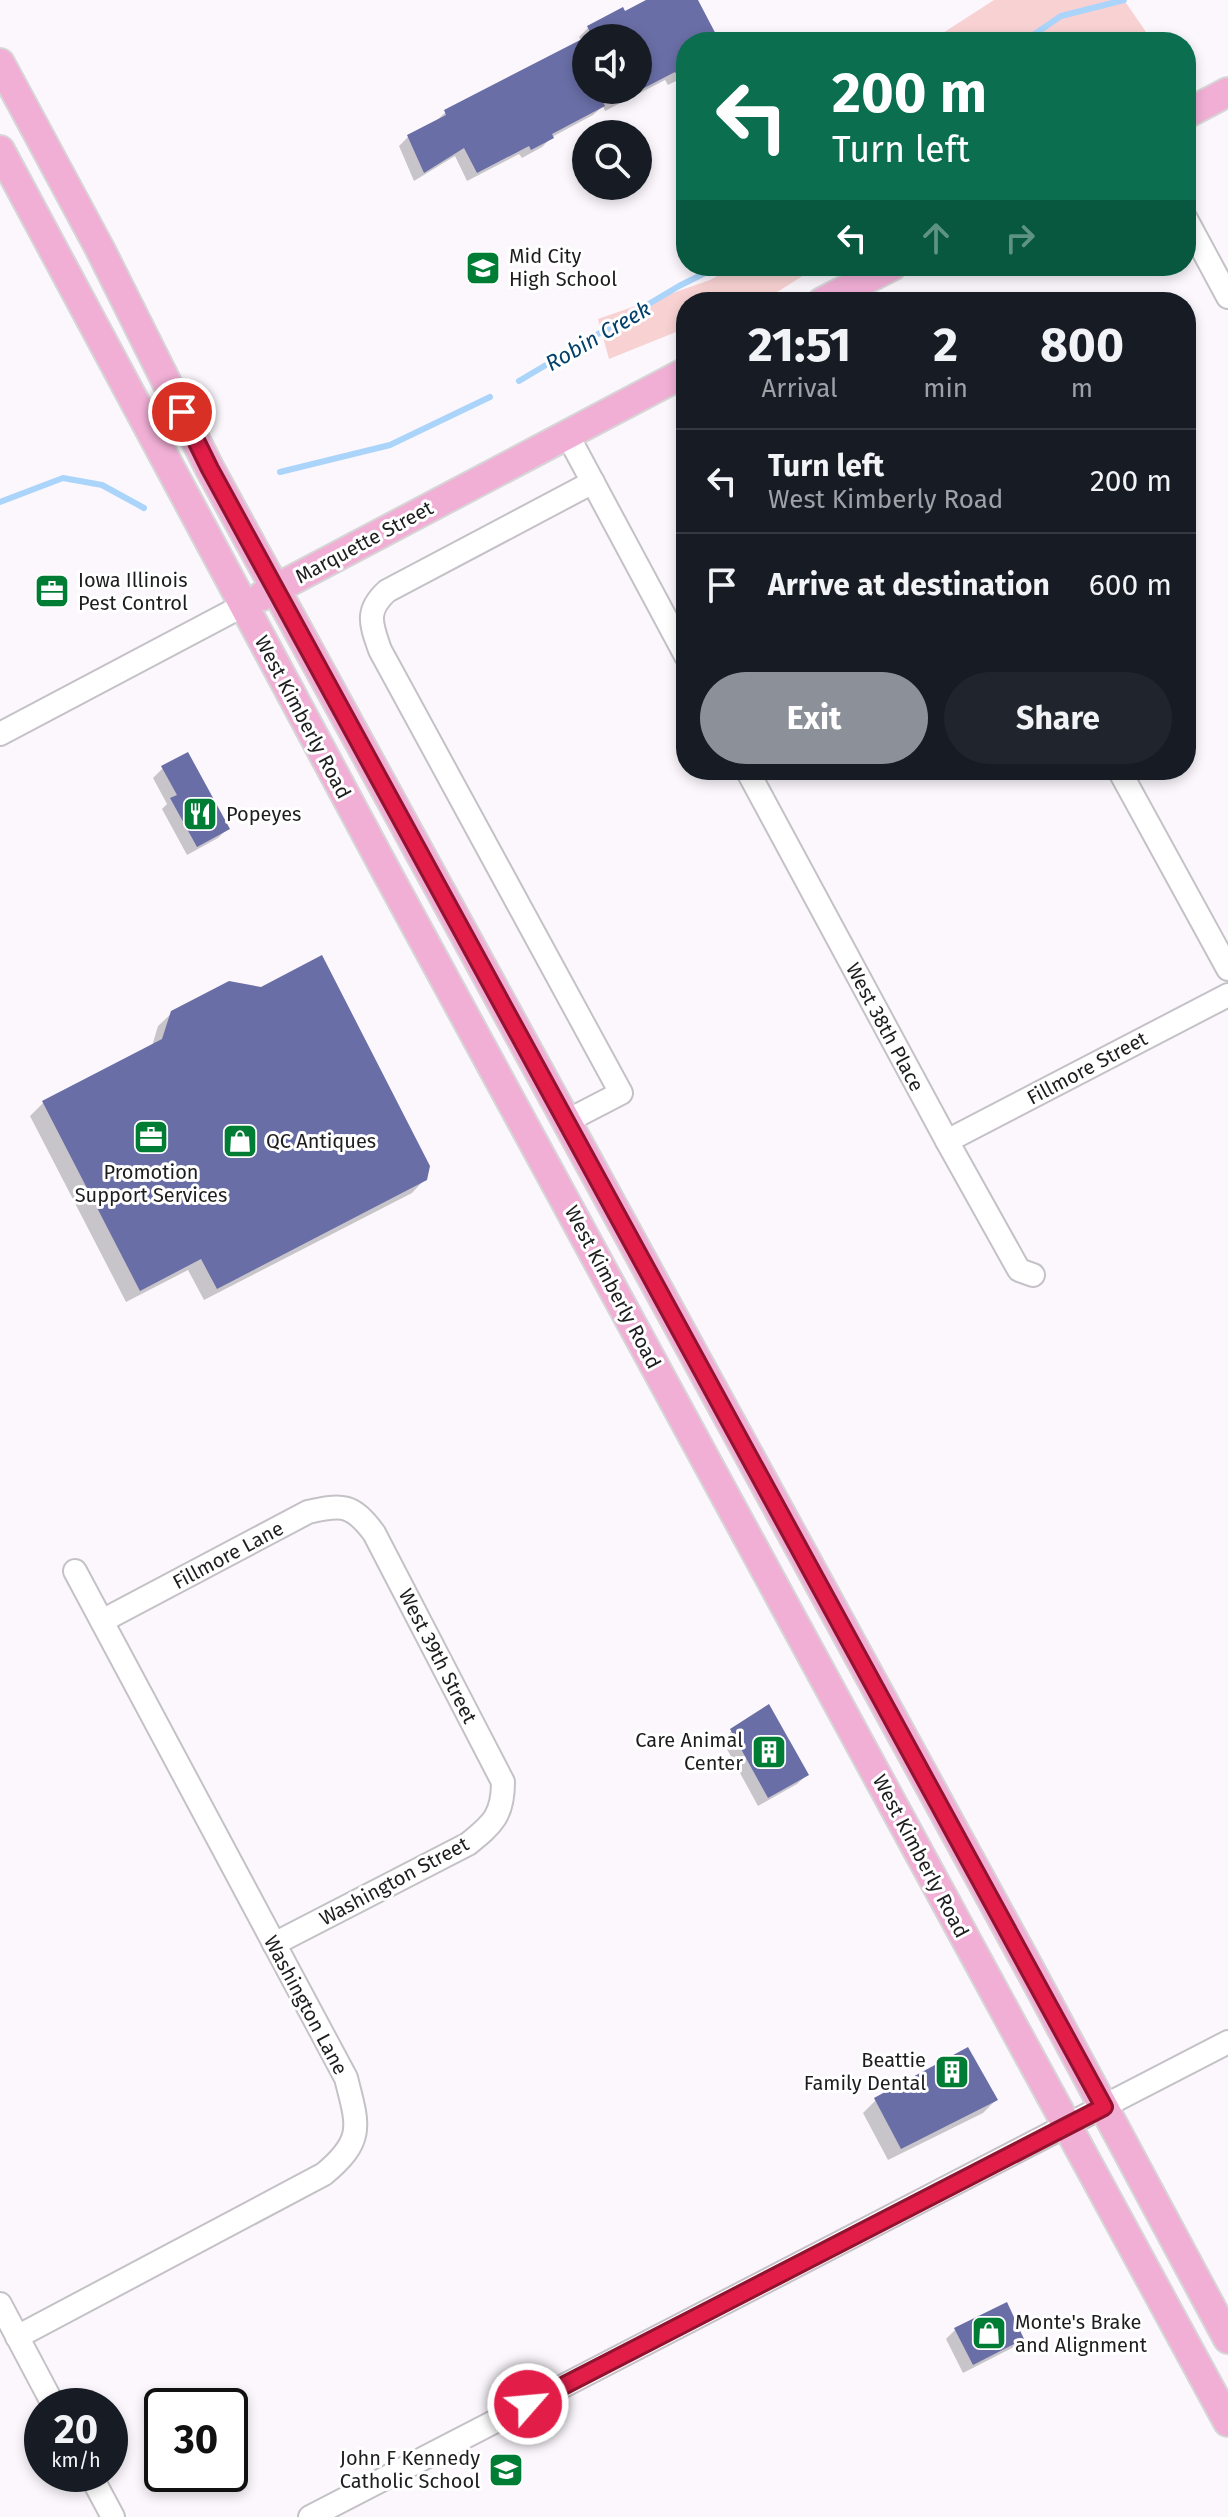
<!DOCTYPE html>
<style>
:root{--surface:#171b24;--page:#20242c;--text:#f1f3f6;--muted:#9ea1a6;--line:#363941;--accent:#8c9099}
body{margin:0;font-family:"Fira Sans",sans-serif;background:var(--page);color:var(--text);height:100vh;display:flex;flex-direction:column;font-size:30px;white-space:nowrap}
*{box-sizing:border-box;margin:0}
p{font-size:26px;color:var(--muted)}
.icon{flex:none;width:44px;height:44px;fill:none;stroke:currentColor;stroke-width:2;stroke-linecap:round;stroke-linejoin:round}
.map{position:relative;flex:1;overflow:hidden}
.side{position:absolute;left:676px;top:292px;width:520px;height:488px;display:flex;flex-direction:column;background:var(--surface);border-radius:32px;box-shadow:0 4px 12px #0003}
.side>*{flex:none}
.top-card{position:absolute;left:676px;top:32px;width:520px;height:244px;border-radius:32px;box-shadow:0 4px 12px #0003;background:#0b6e4f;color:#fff;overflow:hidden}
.fabs{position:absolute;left:572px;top:24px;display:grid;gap:16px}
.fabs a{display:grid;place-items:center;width:80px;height:80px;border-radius:50%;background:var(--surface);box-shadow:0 4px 12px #0003;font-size:40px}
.speed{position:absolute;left:24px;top:2388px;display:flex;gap:16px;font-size:40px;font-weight:700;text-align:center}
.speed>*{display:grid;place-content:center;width:104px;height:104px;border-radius:50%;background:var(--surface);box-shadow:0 4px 12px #0003;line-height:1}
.speed small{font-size:20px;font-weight:400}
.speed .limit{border:4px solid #111;border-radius:12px;background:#fff;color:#111}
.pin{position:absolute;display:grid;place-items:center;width:68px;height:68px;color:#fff;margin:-34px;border:4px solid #fff;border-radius:50%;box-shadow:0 2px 8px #0007}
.me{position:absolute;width:88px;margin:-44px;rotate:63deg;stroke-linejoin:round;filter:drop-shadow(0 0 6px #0008)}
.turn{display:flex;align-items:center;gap:28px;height:168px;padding:0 24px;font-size:36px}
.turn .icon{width:104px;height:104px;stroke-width:2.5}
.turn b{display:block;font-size:56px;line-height:68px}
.lanes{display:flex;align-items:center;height:76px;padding:0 24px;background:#0003;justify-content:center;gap:40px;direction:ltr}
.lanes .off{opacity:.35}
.eta{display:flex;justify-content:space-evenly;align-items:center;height:136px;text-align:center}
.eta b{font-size:48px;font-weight:700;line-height:56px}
.action{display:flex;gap:16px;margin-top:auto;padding:16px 24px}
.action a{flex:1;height:92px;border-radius:48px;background:var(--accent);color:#fff;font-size:32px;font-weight:700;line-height:92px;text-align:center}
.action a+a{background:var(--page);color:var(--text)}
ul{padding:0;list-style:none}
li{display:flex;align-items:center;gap:24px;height:104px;padding:0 24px;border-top:2px solid var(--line)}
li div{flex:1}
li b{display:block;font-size:30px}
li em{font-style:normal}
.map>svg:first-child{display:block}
</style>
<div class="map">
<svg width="1228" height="2517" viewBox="0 0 1228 2517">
<rect width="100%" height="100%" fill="#fbf7fd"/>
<g fill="#f8d2d2">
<path d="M 994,0 L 1124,0 L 1153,42 L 929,42 Z"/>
<path d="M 736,266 L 818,266 L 779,291 L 752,302 L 686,302 L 686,328 L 609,359 L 598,319 L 710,280 Z"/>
</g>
<g fill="#0003" fill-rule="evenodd">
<path d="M 651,0 L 696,0 L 718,42 L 686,42 L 686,76 L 668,85 L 665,80 L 605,111 L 603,106 L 593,115 L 552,137 L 542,147 L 522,158 L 519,154 L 467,181 L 455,156 L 414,181 L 399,146 L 408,137 L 436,121 L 446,112 L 581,41 L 579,37 L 588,28 ZM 586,38 L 638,38 L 638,90 L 586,90 Z"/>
<path d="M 163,768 L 227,829 L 218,838 L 187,855 L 162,809 L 167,804 L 153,778 Z"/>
<path d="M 172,1013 L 425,1179 L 412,1193 L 204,1300 L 188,1270 L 126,1302 L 30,1116 L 43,1103 L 152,1046 L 158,1026 Z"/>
<path d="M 732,1731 L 807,1775 L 797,1784 L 758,1806 L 722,1740 Z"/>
<path d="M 876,2100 L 996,2100 L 983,2113 L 888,2160 L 863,2113 Z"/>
<path d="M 955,2330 L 1022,2339 L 1012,2348 L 963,2373 L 946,2339 Z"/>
</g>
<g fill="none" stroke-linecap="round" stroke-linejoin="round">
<g stroke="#abd4fa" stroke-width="6">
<path d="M 1023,42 L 1061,16 L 1124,0"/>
<path d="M 519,381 L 679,286 L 719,266"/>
<path d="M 280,472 L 390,445 L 490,397"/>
<path d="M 0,502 L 63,478 L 102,485 L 144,508"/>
</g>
</g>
<g fill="#696ea6">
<path d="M 646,0 L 698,0 L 720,42 L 686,42 L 686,73 L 678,77 L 675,72 L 615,103 L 608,90 L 638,90 L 638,38 L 593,38 L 587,26 L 623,7 L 625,11 Z"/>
<path d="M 584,38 L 586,42 L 586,90 L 597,90 L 605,106 L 552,134 L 554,138 L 531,150 L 529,146 L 477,173 L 464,148 L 424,173 L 407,135 L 446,115 L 444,110 Z"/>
<path d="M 188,752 L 230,829 L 197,847 L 170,798 L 177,795 L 161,766 Z"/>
<path d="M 322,955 L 430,1166 L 427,1180 L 217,1289 L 201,1259 L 140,1291 L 42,1101 L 162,1039 L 171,1011 L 229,981 L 261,987 Z"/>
<path d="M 769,1704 L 809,1775 L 768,1798 L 730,1729 Z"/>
<path d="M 968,2047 L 998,2100 L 901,2149 L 874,2098 Z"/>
<path d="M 1007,2302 L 1024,2339 L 973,2365 L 954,2328 Z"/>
</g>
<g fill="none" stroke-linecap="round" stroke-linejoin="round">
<g stroke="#c5c2c7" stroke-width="26">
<g id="minor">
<path d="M 1186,219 L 1228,297"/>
<path d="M 567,434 L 686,656"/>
<path d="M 0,734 L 244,605"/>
<path d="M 747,770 L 947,1141 L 1019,1270 L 1033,1275"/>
<path d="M 1119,770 L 1228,969"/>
<path d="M 567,1121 L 621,1093 L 380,650 C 371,624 365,611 387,591 L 593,482"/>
<path d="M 947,1141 L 1228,995"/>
<path d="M 102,1621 L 308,1512 C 343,1504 352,1504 374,1533 L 503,1782 C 503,1815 493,1824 468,1844 L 274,1944"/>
<path d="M 0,2304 L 54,2406"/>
<path d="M 17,2337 L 324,2174 C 365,2140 358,2125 346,2078 L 75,1571"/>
<path d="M 90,2474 L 113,2517"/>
<path d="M 310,2517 L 1228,2042"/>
</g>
</g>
<g stroke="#d6d6d6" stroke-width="32">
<g id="major">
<path d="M 0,63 L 100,249 L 210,469 L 1027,1964 L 1228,2339"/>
<path d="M 1186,114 L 1228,92"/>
<path d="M 0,150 L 386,871 L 1228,2422"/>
<path d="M 822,302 L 892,266"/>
<path d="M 262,596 L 686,372"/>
</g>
</g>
<use href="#minor" stroke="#fff" stroke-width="22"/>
<use href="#major" stroke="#f1afd6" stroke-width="28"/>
</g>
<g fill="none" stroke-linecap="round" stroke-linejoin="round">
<g stroke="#92132f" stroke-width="20">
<path id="route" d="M 182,412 L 210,469 L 1104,2107 L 528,2404"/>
</g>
<use href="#route" stroke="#e11d48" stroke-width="14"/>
</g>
<defs>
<g id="school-square" transform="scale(1.8)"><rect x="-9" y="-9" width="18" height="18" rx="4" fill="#007d35" stroke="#fff"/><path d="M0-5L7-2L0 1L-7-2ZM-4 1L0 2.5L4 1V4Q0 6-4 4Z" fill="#fff"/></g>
<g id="office-square" transform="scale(1.8)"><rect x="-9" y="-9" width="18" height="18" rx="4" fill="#007d35" stroke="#fff"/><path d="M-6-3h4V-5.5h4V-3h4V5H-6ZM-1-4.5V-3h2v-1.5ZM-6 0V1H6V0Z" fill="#fff"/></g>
<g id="restaurant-square" transform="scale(1.8)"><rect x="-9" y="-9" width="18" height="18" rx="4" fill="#007d35" stroke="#fff"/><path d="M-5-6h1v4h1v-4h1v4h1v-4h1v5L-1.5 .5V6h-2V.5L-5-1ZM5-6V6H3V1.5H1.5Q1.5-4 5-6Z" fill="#fff"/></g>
<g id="shop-square" transform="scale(1.8)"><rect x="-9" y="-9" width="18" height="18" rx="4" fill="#007d35" stroke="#fff"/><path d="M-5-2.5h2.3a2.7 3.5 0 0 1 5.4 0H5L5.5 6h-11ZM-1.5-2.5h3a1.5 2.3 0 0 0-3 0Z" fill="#fff"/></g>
<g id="building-square" transform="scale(1.8)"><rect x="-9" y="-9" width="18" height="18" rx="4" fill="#007d35" stroke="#fff"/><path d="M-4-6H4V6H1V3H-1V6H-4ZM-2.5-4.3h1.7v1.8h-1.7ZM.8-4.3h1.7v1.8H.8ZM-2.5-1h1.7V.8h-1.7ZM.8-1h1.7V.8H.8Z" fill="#fff"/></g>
</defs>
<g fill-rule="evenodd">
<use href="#school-square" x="483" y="268"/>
<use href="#office-square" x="52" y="591"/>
<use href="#restaurant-square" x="200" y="814"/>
<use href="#office-square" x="151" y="1137"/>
<use href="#shop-square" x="240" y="1141"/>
<use href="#building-square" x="769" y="1752"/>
<use href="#building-square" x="952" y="2072"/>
<use href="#shop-square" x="989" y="2333"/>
<use href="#school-square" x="506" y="2470"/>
</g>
<g text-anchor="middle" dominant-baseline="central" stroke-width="6" stroke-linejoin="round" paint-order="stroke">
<g font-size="20" fill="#1d1c1e" stroke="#fff" text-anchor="start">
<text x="509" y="256">Mid City<tspan x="509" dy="23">High School</tspan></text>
<text x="78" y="580">Iowa Illinois<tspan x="78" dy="23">Pest Control</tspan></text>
<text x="226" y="814">Popeyes</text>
<text x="266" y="1141">QC Antiques</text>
<text x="151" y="1172" text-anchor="middle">Promotion<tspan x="151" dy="23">Support Services</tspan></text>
<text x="743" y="1740" text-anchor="end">Care Animal<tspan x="743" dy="23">Center</tspan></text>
<text x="926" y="2060" text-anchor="end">Beattie<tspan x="926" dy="23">Family Dental</tspan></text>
<text x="1015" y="2322">Monte's Brake<tspan x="1015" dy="23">and Alignment</tspan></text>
<text x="480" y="2458" text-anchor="end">John F Kennedy<tspan x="480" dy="23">Catholic School</tspan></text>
</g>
<g font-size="20" fill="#1d1c1e" stroke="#fff">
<text transform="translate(364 542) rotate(-28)">Marquette Street</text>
<text transform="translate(303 717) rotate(62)">West Kimberly Road</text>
<text transform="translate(885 1027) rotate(62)">West 38th Place</text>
<text transform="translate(1087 1068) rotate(-28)">Fillmore Street</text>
<text transform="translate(613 1287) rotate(62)">West Kimberly Road</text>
<text transform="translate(228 1555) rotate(-28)">Fillmore Lane</text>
<text transform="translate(438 1656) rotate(63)">West 39th Street</text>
<text transform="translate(921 1856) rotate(62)">West Kimberly Road</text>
<text transform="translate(394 1881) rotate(-28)">Washington Street</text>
<text transform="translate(306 2005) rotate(62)">Washington Lane</text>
</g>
<g font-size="22" font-style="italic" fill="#03416c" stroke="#fff">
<text transform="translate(598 336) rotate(-30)">Robin Creek</text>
</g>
</g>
</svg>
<div class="fabs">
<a><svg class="icon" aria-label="sound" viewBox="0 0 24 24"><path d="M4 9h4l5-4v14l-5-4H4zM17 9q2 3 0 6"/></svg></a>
<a><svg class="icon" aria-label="search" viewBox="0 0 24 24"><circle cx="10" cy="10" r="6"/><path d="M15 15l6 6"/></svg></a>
</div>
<div class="speed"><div>20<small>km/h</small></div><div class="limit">30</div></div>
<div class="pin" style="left:182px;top:412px;background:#d93025"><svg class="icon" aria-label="arrive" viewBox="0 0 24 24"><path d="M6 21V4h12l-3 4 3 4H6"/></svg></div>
<svg class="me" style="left:528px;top:2404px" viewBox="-20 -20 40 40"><circle r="17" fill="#e11d48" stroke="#fff" stroke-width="3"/><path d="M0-11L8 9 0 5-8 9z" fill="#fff"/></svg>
<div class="top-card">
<div class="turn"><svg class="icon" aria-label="left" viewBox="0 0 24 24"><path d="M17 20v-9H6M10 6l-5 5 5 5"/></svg><div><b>200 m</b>Turn left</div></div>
<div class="lanes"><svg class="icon" aria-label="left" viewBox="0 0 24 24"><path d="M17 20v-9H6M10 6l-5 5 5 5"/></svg><svg class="icon off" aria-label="ahead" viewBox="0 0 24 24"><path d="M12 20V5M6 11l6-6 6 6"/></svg><svg class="icon off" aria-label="right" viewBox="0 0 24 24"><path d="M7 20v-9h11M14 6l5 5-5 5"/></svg></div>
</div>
<section class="side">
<div class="eta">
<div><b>21:51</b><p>Arrival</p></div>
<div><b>2</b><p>min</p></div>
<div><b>800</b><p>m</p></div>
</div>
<ul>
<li><svg class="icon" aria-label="left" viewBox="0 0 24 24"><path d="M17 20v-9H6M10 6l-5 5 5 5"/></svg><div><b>Turn left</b><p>West Kimberly Road</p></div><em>200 m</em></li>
<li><svg class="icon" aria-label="arrive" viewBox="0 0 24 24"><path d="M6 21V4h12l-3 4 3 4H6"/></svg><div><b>Arrive at destination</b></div><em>600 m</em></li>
</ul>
<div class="action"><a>Exit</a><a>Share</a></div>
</section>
</div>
